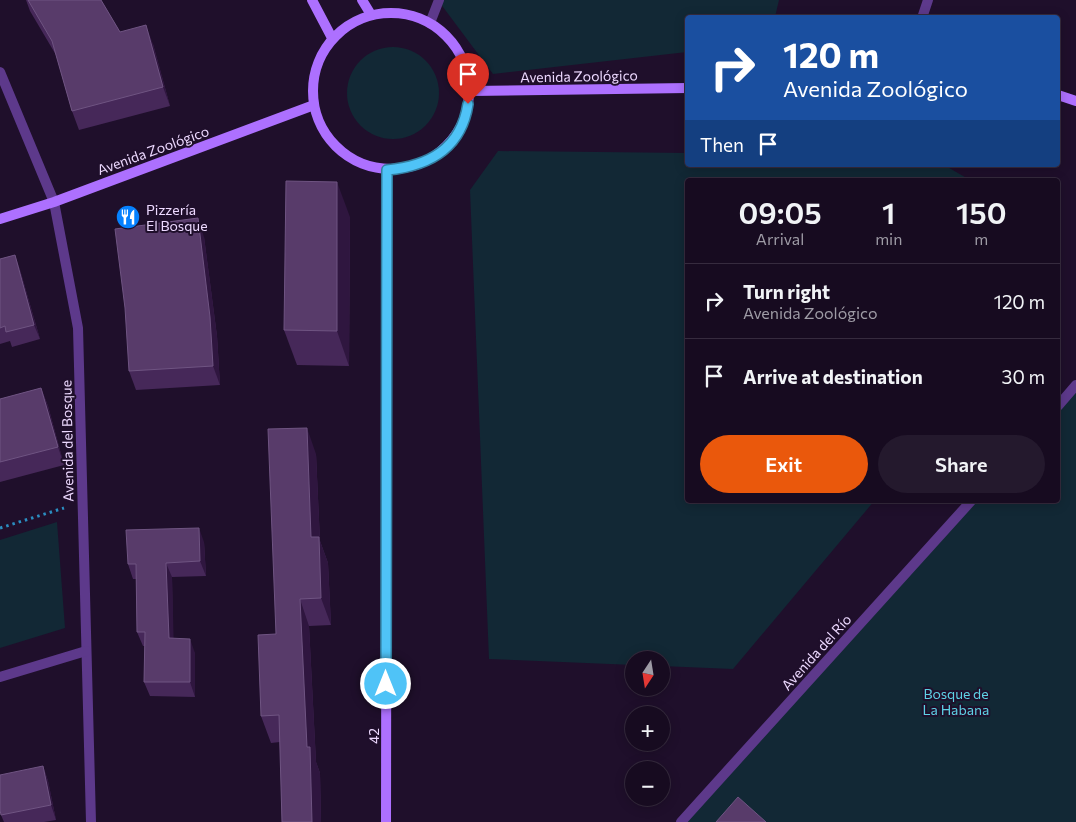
<!DOCTYPE html>
<meta charset="utf-8">
<style>
:root{--surface:#170b20;--page:#24192d;--text:#f1f3f6;--muted:#9e9ba5;--line:#362b3e;--accent:#ea580c}
body{margin:0;font-family:Commissioner,sans-serif;background:var(--page);color:var(--text);height:100vh;display:flex;flex-direction:column;font-size:19px;white-space:nowrap}
*{box-sizing:border-box;margin:0}
p{font-size:16px;color:var(--muted)}
.icon{flex:none;width:28px;height:28px;fill:none;stroke:currentColor;stroke-width:2;stroke-linecap:round;stroke-linejoin:round}
.map{position:relative;flex:1;overflow:hidden}
.details{position:absolute;left:685px;top:178px;width:375px;height:325px;display:flex;flex-direction:column;background:var(--surface);border-radius:5px;box-shadow:0 2px 12px #0003,0 0 0 1px var(--line)}
.details>*{flex:none}
.banner{position:absolute;left:685px;top:15px;width:375px;height:152px;border-radius:5px;box-shadow:0 2px 12px #0003,0 0 0 1px var(--line);background:#1a4fa0;color:#fff;overflow:hidden}
.needle{width:32px;rotate:192deg}
.fabs{position:absolute;left:625px;top:651px;display:grid;gap:10px}
.fabs a{display:grid;place-items:center;width:45px;height:45px;border-radius:50%;background:var(--surface);box-shadow:0 2px 12px #0003,0 0 0 1px var(--line);font-size:25px}
.pin{position:absolute;display:grid;place-items:center;width:42px;height:42px;color:#fff;margin:-51px -21px;border-radius:50% 50% 50% 0;rotate:-45deg;box-shadow:0 0 5px #0007}
.pin .icon{rotate:45deg}
.me{position:absolute;width:55px;margin:-28px;rotate:0deg;stroke-linejoin:round;filter:drop-shadow(0 0 4px #0008)}
.turn{display:flex;align-items:center;gap:18px;height:105px;padding:0 15px;font-size:22px}
.turn .icon{width:65px;height:65px;stroke-width:2.5}
.turn b{display:block;font-size:35px;line-height:42px}
.then{display:flex;align-items:center;height:48px;padding:0 15px;background:#0003;gap:10px;font-size:19px}
.eta{display:flex;justify-content:space-evenly;align-items:center;height:85px;text-align:center}
.eta b{font-size:30px;font-weight:600;line-height:35px}
.cta{display:flex;gap:10px;margin-top:auto;padding:10px 15px}
.cta a{flex:1;height:58px;border-radius:30px;background:var(--accent);color:#fff;font-size:20px;font-weight:600;line-height:58px;text-align:center}
.cta a+a{background:var(--page);color:var(--text)}
ul{padding:0;list-style:none}
li{display:flex;align-items:center;gap:15px;height:75px;padding:0 15px;border-top:1px solid var(--line)}
li div{flex:1}
li b{display:block;font-size:19px}
li em{font-style:normal}
.map>svg:first-child{display:block}
</style>
<div class="map">
<svg width="1076" height="822" viewBox="0 0 1076 822">
<rect width="100%" height="100%" fill="#1f0f2b"/>
<g fill="#122835">
<path d="M 435,0 L 779,0 L 775,17 L 688,18 L 687,52 L 493,74 L 440,3 Z"/>
<circle cx="393" cy="93" r="46"/>
<path d="M 498,151 L 687,153 L 688,165 L 944,165 L 970,180 L 688,180 L 688,500 L 875,500 L 733,669 L 661,666 L 661,660 L 634,660 L 634,665 L 489,659 L 470,190 Z"/>
<path d="M 1076,389 L 1076,822 L 682,822 L 975,500 L 1058,500 L 1058,409 Z"/>
<path d="M 57,522 L 65,628 L 0,648 L 0,540 Z"/>
</g>
<g fill="none" stroke-linecap="round" stroke-linejoin="round">
<path stroke="#2b8ec1" stroke-width="3" stroke-dasharray="2.5 4" stroke-linecap="butt" d="M 0,528 L 64,508"/>
<path stroke="#5d398b" stroke-width="10" d="M 922,18 L 928,0"/>
<g stroke="#5d398b" stroke-width="10">
<path d="M 430,23 L 439,0"/>
<path d="M 0,72 L 54,202 L 78,328 L 91,822"/>
<path d="M 1058,406 L 1076,385"/>
<path d="M 0,677 L 86,651"/>
<path d="M 681,822 L 972,500"/>
</g>
<g stroke="#ad70ff" stroke-width="10">
<path d="M 312,0 L 332,38"/>
<path d="M 362,0 L 370,13"/>
<circle cx="391" cy="91" r="78"/>
<path d="M 471,91 L 688,88"/>
<path d="M 1058,95 L 1076,101"/>
<path d="M 0,219 L 54,202 L 314,105"/>
<path d="M 386,822 L 387,170"/>
</g>
</g>
<g fill="#462859">
<path d="M 26,0 L 101,0 L 120,32 L 153,44 L 170,106 L 79,130 L 72,111 L 56,55 L 30,11 Z"/>
<path d="M 350,217 L 349,366 L 297,365 L 284,330 Z"/>
<path d="M 204,237 L 217,336 L 220,385 L 136,390 L 129,371 Z"/>
<path d="M 15,255 L 20,270 L 40,339 L 12,347 L 10,341 L 0,344 L 0,259 Z"/>
<path d="M 41,388 L 48,406 L 64,465 L 0,482 L 0,399 Z"/>
<path d="M 316,454 L 320,541 L 328,563 L 331,625 L 309,626 L 316,762 L 320,773 L 321,822 L 282,822 L 280,742 L 271,743 L 261,716 L 276,634 Z"/>
<path d="M 204,542 L 206,576 L 172,577 L 173,638 L 195,653 L 195,697 L 150,696 L 144,682 L 145,646 L 143,646 L 137,632 L 136,579 L 133,579 L 128,564 Z"/>
<path d="M 43,766 L 48,781 L 56,820 L 44,822 L 4,822 L 1,815 Z"/>
</g>
<g fill="#2f163f">
<path d="M 146,25 L 153,44 L 170,106 L 163,87 Z"/>
<path d="M 337,182 L 350,217 L 349,366 L 337,331 Z"/>
<path d="M 198,218 L 204,237 L 217,336 L 220,385 L 213,366 Z"/>
<path d="M 15,255 L 20,270 L 40,339 L 34,325 Z"/>
<path d="M 41,388 L 48,406 L 64,465 L 58,447 Z"/>
<path d="M 307,428 L 316,454 L 320,541 L 328,563 L 331,625 L 321,598 L 311,537 Z"/>
<path d="M 199,528 L 204,542 L 206,576 L 200,561 Z"/>
<path d="M 166,563 L 172,577 L 174,653 L 169,638 Z"/>
<path d="M 300,599 L 309,626 L 316,762 L 320,773 L 321,822 L 312,822 L 307,747 Z"/>
<path d="M 190,639 L 195,653 L 195,697 L 190,682 Z"/>
<path d="M 43,766 L 48,781 L 56,820 L 51,805 Z"/>
</g>
<g fill="#583b6a" stroke="#6f5482">
<path d="M 28,0 L 101,0 L 120,32 L 146,25 L 163,87 L 72,111 L 52,41 Z"/>
<path d="M 286,181 L 337,182 L 337,331 L 284,330 Z"/>
<path d="M 198,218 L 210,317 L 213,366 L 129,371 L 125,308 L 115,229 Z"/>
<path d="M 15,255 L 34,325 L 6,332 L 5,326 L 0,328 L 0,259 Z"/>
<path d="M 41,388 L 58,447 L 0,462 L 0,399 Z"/>
<path d="M 307,428 L 311,537 L 319,537 L 321,598 L 300,599 L 307,747 L 310,747 L 312,822 L 282,822 L 279,715 L 261,716 L 258,635 L 276,634 L 268,429 Z"/>
<path d="M 199,528 L 200,561 L 166,563 L 169,638 L 190,639 L 190,682 L 144,682 L 145,632 L 137,632 L 136,564 L 128,564 L 126,530 Z"/>
<path d="M 43,766 L 51,805 L 1,815 L 0,810 L 0,775 Z"/>
<path d="M 738,797 L 766,822 L 716,822 Z"/>
</g>
<g fill="none" stroke-linecap="round" stroke-linejoin="round">
<g stroke="#337fa1" stroke-width="12">
<path id="route" d="M 386,684 L 387,170 C 429,166 461,149 468,104"/>
</g>
<use href="#route" stroke="#4fc3f7" stroke-width="9"/>
</g>
<defs>
<g id="restaurant-disc" transform="scale(1.25)"><circle r="9.5" fill="#0581ff" stroke="#1f0f2b"/><path d="M-5-6h1v4h1v-4h1v4h1v-4h1v5L-1.5 .5V6h-2V.5L-5-1ZM5-6V6H3V1.5H1.5Q1.5-4 5-6Z" fill="#fff"/></g>
</defs>
<g fill-rule="evenodd">
<use href="#restaurant-disc" x="128" y="217"/>
</g>
<g text-anchor="middle" dominant-baseline="central" stroke-width="4" stroke-linejoin="round" paint-order="stroke">
<g font-size="14" fill="#edd9ff" stroke="#1f0f2b">
<text transform="translate(579 76) rotate(-1)">Avenida Zoológico</text>
<text transform="translate(153 150) rotate(-20)">Avenida Zoológico</text>
<text transform="translate(67 441) rotate(-91)">Avenida del Bosque</text>
<text transform="translate(816 652) rotate(-48)">Avenida del Río</text>
<text transform="translate(373 736) rotate(-90)">42</text>
</g>
<g font-size="14" fill="#edd9ff" stroke="#1f0f2b" text-anchor="start">
<text x="146" y="209">Pizzería<tspan x="146" dy="16">El Bosque</tspan></text>
</g>
<g font-size="14" fill="#5ed1e5" stroke="#1f0f2b">
<text x="956" y="693">Bosque de<tspan x="956" dy="16">La Habana</tspan></text>
</g>
</g>
</svg>
<div class="fabs">
<a><svg class="needle" viewBox="-14 -14 28 28"><path d="M0-13l5 13h-10z" fill="#e53935"/><path d="M0 13l5-13h-10z" fill="#9e9ba5"/></svg></a>
<a>+</a>
<a>−</a>
</div>
<div class="pin" style="left:468px;top:104px;background:#d93025"><svg class="icon" aria-label="arrive" viewBox="0 0 24 24"><path d="M6 21V4h12l-3 4 3 4H6"/></svg></div>
<svg class="me" style="left:386px;top:684px" viewBox="-20 -20 40 40"><circle r="17" fill="#4fc3f7" stroke="#fff" stroke-width="3"/><path d="M0-11L8 9 0 5-8 9z" fill="#fff"/></svg>
<div class="banner">
<div class="turn"><svg class="icon" aria-label="right" viewBox="0 0 24 24"><path d="M7 20v-9h11M14 6l5 5-5 5"/></svg><div><b>120 m</b>Avenida Zoológico</div></div>
<div class="then">Then<svg class="icon" aria-label="arrive" viewBox="0 0 24 24"><path d="M6 21V4h12l-3 4 3 4H6"/></svg></div>
</div>
<section class="details">
<div class="eta">
<div><b>09:05</b><p>Arrival</p></div>
<div><b>1</b><p>min</p></div>
<div><b>150</b><p>m</p></div>
</div>
<ul>
<li><svg class="icon" aria-label="right" viewBox="0 0 24 24"><path d="M7 20v-9h11M14 6l5 5-5 5"/></svg><div><b>Turn right</b><p>Avenida Zoológico</p></div><em>120 m</em></li>
<li><svg class="icon" aria-label="arrive" viewBox="0 0 24 24"><path d="M6 21V4h12l-3 4 3 4H6"/></svg><div><b>Arrive at destination</b></div><em>30 m</em></li>
</ul>
<div class="cta"><a>Exit</a><a>Share</a></div>
</section>
</div>
